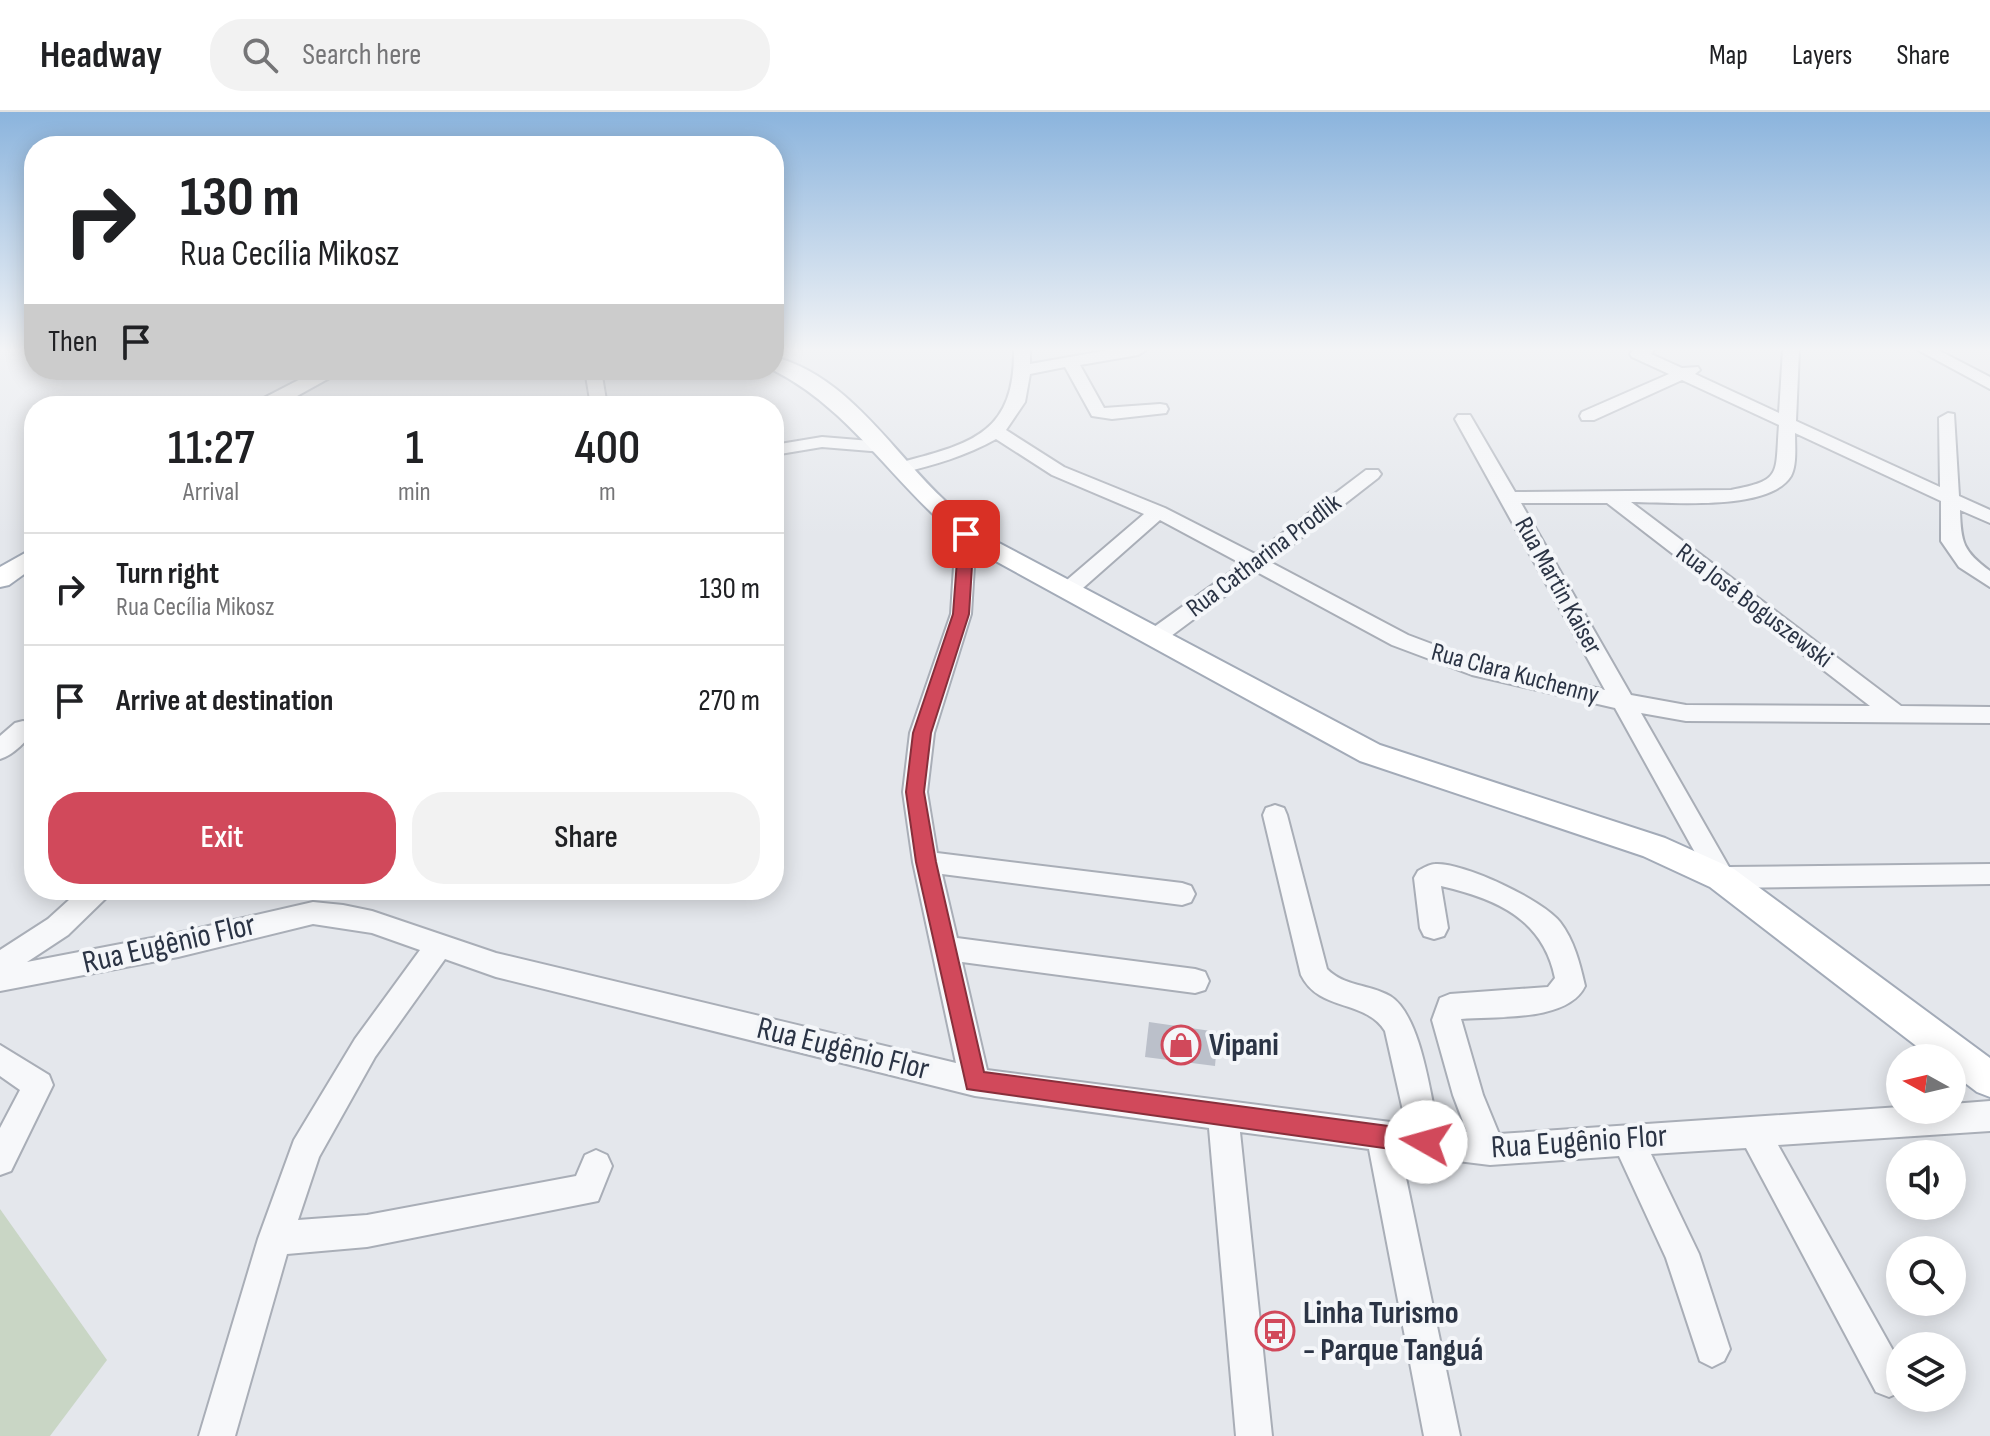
<!DOCTYPE html>
<meta charset="utf-8">
<style>
:root{--surface:#fff;--page:#f2f2f2;--text:#202124;--muted:#757577;--line:#e0e0e0;--accent:#d1495b}
body{margin:0;font-family:"Sofia Sans Condensed",sans-serif;background:var(--page);color:var(--text);height:100vh;display:flex;flex-direction:column;font-size:30px;white-space:nowrap}
*{box-sizing:border-box;margin:0}
p{font-size:26px;color:var(--muted)}
.icon{flex:none;width:44px;height:44px;fill:none;stroke:currentColor;stroke-width:2;stroke-linecap:round;stroke-linejoin:round}
.map{position:relative;flex:1;overflow:hidden}
.panel{position:absolute;left:24px;top:284px;width:760px;height:504px;display:flex;flex-direction:column;background:var(--surface);border-radius:32px;box-shadow:0 4px 20px #0003}
.panel>*{flex:none}
.banner{position:absolute;left:24px;top:24px;width:760px;height:244px;border-radius:32px;box-shadow:0 4px 20px #0003;background:#fff;color:var(--text);overflow:hidden}
.needle{width:52px;rotate:278deg}
.fabs{position:absolute;left:1886px;top:932px;display:grid;gap:16px}
.fabs a{display:grid;place-items:center;width:80px;height:80px;border-radius:50%;background:var(--surface);box-shadow:0 4px 20px #0003;font-size:40px}
.pin{position:absolute;display:grid;place-items:center;width:68px;height:68px;color:#fff;margin:-34px;border-radius:16px;box-shadow:0 4px 12px #0006}
.me{position:absolute;width:88px;margin:-44px;rotate:277deg;stroke-linejoin:round;filter:drop-shadow(0 0 6px #0008)}
.turn{display:flex;align-items:center;gap:28px;height:168px;padding:0 24px;font-size:36px}
.turn .icon{width:104px;height:104px;stroke-width:2.5}
.turn b{display:block;font-size:56px;line-height:68px}
.then{display:flex;align-items:center;height:76px;padding:0 24px;background:#0003;gap:16px;font-size:30px}
.eta{display:flex;justify-content:space-evenly;align-items:center;height:136px;text-align:center}
.eta b{font-size:48px;font-weight:600;line-height:56px}
.button{display:flex;gap:16px;margin-top:auto;padding:16px 24px}
.button a{flex:1;height:92px;border-radius:32px;background:var(--accent);color:#fff;font-size:32px;font-weight:600;line-height:92px;text-align:center}
.button a+a{background:var(--page);color:var(--text)}
ul{padding:0;list-style:none}
li{display:flex;align-items:center;gap:24px;height:112px;padding:0 24px;border-top:2px solid var(--line)}
li div{flex:1}
li b{display:block;font-size:30px}
li em{font-style:normal}
header{display:flex;align-items:center;gap:48px;box-sizing:border-box;height:112px;padding:0 40px;background:var(--surface);border-bottom:2px solid var(--line)}
header strong{font-size:38px}
nav{display:flex;gap:44px;margin-inline-start:auto;font-size:28px}
.search{width:560px;height:72px;background:var(--page);display:flex;align-items:center;gap:20px;box-sizing:border-box;padding:0 28px;border-radius:32px;color:var(--muted);font-size:30px}
.map>svg:first-child{display:block}
</style>
<header>
<strong>Headway</strong>
<div class="search"><svg class="icon" aria-label="search" viewBox="0 0 24 24"><circle cx="10" cy="10" r="6"/><path d="M15 15l6 6"/></svg>Search here</div>
<nav><a>Map</a><a>Layers</a><a>Share</a></nav>
</header>
<div class="map">
<svg width="1990" height="1324" viewBox="0 0 1990 1324">
<rect width="100%" height="100%" fill="#e4e7ec"/>
<path fill="#c9d6c5" d="M 0,1097 L 107,1248 L 50,1324 L 0,1324 Z"/>
<path fill="#bbc0ca" d="M 1149,910 L 1218,920 L 1215,954 L 1145,945 Z"/>
<g fill="none" stroke-linecap="round" stroke-linejoin="round">
<g stroke="#a9aeb7" stroke-width="4">
<g id="minor">
<path d="M 1014,238 L 1030,238 L 1030,252 L 1109,238 L 1146,238 L 1138,243 L 1080,253 L 1104,296 L 1160,292 L 1166,293 L 1168,297 L 1166,301 L 1112,307 L 1092,304 L 1065,255 L 1030,262 L 1025,290 L 1006,318 L 1064,355 L 1165,396 L 1255,442 L 1366,358 L 1378,358 L 1381,362 L 1378,366 L 1270,450 L 1408,523 L 1485,552 L 1605,578 L 1455,307 L 1458,303 L 1470,303 L 1515,380 L 1731,378 C 1783,368 1775,363 1779,313 L 1682,268 L 1594,308 L 1582,308 L 1580,304 L 1582,300 L 1669,262 L 1632,245 L 1630,242 L 1633,238 L 1654,238 L 1651,242 L 1682,256 L 1698,255 L 1700,258 L 1695,262 L 1779,301 L 1783,238 L 1799,238 L 1796,309 L 1940,375 L 1939,306 L 1948,301 L 1954,302 L 1959,384 L 1990,398 L 1990,411 L 1960,398 C 1961,431 1963,439 1990,459 L 1990,475 L 1959,455 L 1941,429 L 1941,389 L 1795,321 C 1795,334 1797,353 1791,364 C 1769,400 1669,390 1631,390 L 1901,594 L 1990,595 L 1990,611 L 1686,609 L 1641,601 L 1729,755 L 1990,752 L 1990,772 L 1722,776 L 1713,773 L 1615,596 L 1472,563 L 1392,533 L 1257,460 L 1163,530 L 1147,530 L 1144,525 L 1147,520 L 1242,452 L 1160,408 L 1075,483 L 1061,483 L 1058,478 L 1061,473 L 1144,402 L 1052,363 L 996,327 C 966,344 934,353 901,361 L 892,356 L 895,352 C 967,332 1015,325 1014,238 ZM 1521,391 L 1607,391 L 1870,594 L 1686,593 L 1631,583 Z"/>
<path d="M 1918,238 L 1938,238 L 1990,265 L 1990,277 Z"/>
<path d="M 585,258 L 601,258 L 607,294 L 591,294 Z"/>
<path d="M 822,325 L 883,330 L 892,335 L 883,340 L 822,335 L 774,343 L 774,333 Z"/>
<path d="M 966,416 L 976,422 L 971,502 L 934,621 L 927,680 L 937,741 L 1182,771 L 1191,774 L 1195,782 L 1191,790 L 1182,793 L 942,762 L 957,826 L 1195,857 L 1205,860 L 1209,869 L 1205,878 L 1195,881 L 962,850 L 987,958 L 1406,1012 L 1385,919 C 1365,887 1319,900 1301,863 L 1263,703 L 1266,696 L 1275,693 L 1284,696 L 1287,703 L 1327,857 C 1345,875 1369,872 1390,884 C 1421,903 1430,982 1438,1016 L 1467,1020 L 1453,983 L 1432,908 L 1440,886 L 1450,882 L 1548,875 L 1555,866 C 1543,807 1497,787 1441,774 L 1448,816 L 1444,824 L 1434,827 L 1424,824 L 1420,816 L 1414,766 L 1418,759 C 1423,756 1430,752 1435,752 C 1463,750 1543,788 1560,810 C 1574,828 1580,852 1585,874 C 1568,910 1496,904 1461,907 L 1483,983 L 1499,1022 L 1900,995 L 1900,998 L 1952,998 L 1952,992 L 1990,989 L 1990,1019 L 1778,1033 L 1900,1251 L 1900,1280 L 1889,1285 L 1876,1280 L 1746,1036 L 1651,1042 L 1699,1142 L 1730,1237 L 1724,1249 L 1712,1255 L 1700,1249 L 1666,1146 L 1619,1044 L 1490,1053 L 1401,1042 L 1460,1324 L 1424,1324 L 1369,1037 L 1240,1020 L 1272,1324 L 1236,1324 L 1209,1016 L 975,984 L 496,865 L 445,847 L 375,945 L 319,1045 L 298,1108 L 367,1103 L 576,1064 L 585,1043 L 596,1038 L 607,1043 L 612,1054 L 598,1089 L 367,1135 L 287,1142 L 235,1324 L 199,1324 L 258,1127 L 294,1028 L 355,927 L 420,838 L 372,821 L 313,812 L 178,845 L 0,879 L 0,838 L 48,807 L 80,778 L 110,778 L 106,786 L 68,823 L 27,850 L 178,821 L 313,790 L 343,793 L 372,799 L 496,841 L 956,951 L 913,750 L 903,680 L 910,621 L 951,502 L 956,422 Z"/>
<path d="M 23,609 L 31,611 L 34,616 C 29,628 13,643 0,647 L 0,624 L 15,611 Z"/>
<path d="M 0,933 L 49,963 L 53,973 L 11,1059 L 0,1063 L 0,1016 L 20,978 L 0,964 Z"/>
</g>
</g>
<g stroke="#a3abb8" stroke-width="4">
<g id="major">
<path d="M 774,245 C 846,263 891,337 941,385 C 959,403 978,417 999,431 L 1380,633 L 1665,726 L 1734,757 L 1990,946 L 1990,985 L 1977,980 L 1952,961 L 1952,946 L 1932,946 L 1710,775 L 1643,744 L 1360,649 L 981,441 C 901,388 860,302 773,258 Z"/>
<path d="M 318,258 L 344,258 L 279,294 L 253,294 L 256,290 Z"/>
<path d="M 34,436 L 34,455 L 9,473 L 0,475 L 0,455 Z"/>
</g>
</g>
<use href="#minor" fill="#f7f8fa" fill-rule="evenodd"/>
<use href="#major" fill="#fff" fill-rule="evenodd"/>
</g>
<linearGradient id="sky" x2="0" y2="1"><stop stop-color="#8bb4dd"/><stop offset="0.56" stop-color="#f3f4f6"/><stop offset="1" stop-color="#f3f4f6" stop-opacity="0"/></linearGradient>
<rect width="1990" height="424" fill="url(#sky)"/>
<path fill="#d1495b" stroke="#882f3b" stroke-width="2" d="M 966,418 L 974,422 L 969,502 L 931,621 L 924,680 L 936,750 L 984,960 L 1426,1019 L 1435,1022 L 1438,1030 L 1435,1038 L 1426,1042 L 967,977 L 916,750 L 906,680 L 913,621 L 953,502 L 959,422 Z"/>
<defs>
<g id="shop-ring" transform="scale(2)"><circle r="9.5" fill="#f4f6f9" stroke="#d1495b" stroke-width="1.5"/><path d="M-5-2.5h2.3a2.7 3.5 0 0 1 5.4 0H5L5.5 6h-11ZM-1.5-2.5h3a1.5 2.3 0 0 0-3 0Z" fill="#d1495b"/></g>
<g id="bus-ring" transform="scale(2)"><circle r="9.5" fill="#f4f6f9" stroke="#d1495b" stroke-width="1.5"/><path d="M-5-6H5V4H4V6H2V4H-2V6H-4V4H-5ZM-3.5-4V0h7V-4ZM-3.5 1.2v1.5H-2V1.2ZM2 1.2v1.5H3.5V1.2Z" fill="#d1495b"/></g>
</defs>
<g fill-rule="evenodd">
<use href="#shop-ring" x="1181" y="933"/>
<use href="#bus-ring" x="1275" y="1219"/>
</g>
<g text-anchor="middle" dominant-baseline="central" stroke-width="8" stroke-linejoin="round" paint-order="stroke">
<g font-size="26" fill="#2b3445" stroke="#f4f6f9">
<text transform="translate(1264 444) rotate(-37)">Rua Catharina Prodlik</text>
<text transform="translate(1558 474) rotate(61)">Rua Martin Kaiser</text>
<text transform="translate(1754 494) rotate(37)">Rua José Boguszewski</text>
<text transform="translate(1515 562) rotate(15)">Rua Clara Kuchenny</text>
</g>
<g font-size="32" fill="#2b3445" stroke="#f4f6f9">
<text transform="translate(169 832) rotate(-13)">Rua Eugênio Flor</text>
<text transform="translate(843 937) rotate(14)">Rua Eugênio Flor</text>
<text transform="translate(1579 1030) rotate(-4)">Rua Eugênio Flor</text>
</g>
<g font-size="32" font-weight="bold" fill="#2b3445" stroke="#f4f6f9" text-anchor="start">
<text x="1209" y="933">Vipani</text>
<text x="1303" y="1201">Linha Turismo<tspan x="1303" dy="37">- Parque Tanguá</tspan></text>
</g>
</g>
</svg>
<div class="fabs">
<a><svg class="needle" viewBox="-14 -14 28 28"><path d="M0-13l5 13h-10z" fill="#e53935"/><path d="M0 13l5-13h-10z" fill="#757577"/></svg></a>
<a><svg class="icon" aria-label="sound" viewBox="0 0 24 24"><path d="M4 9h4l5-4v14l-5-4H4zM17 9q2 3 0 6"/></svg></a>
<a><svg class="icon" aria-label="search" viewBox="0 0 24 24"><circle cx="10" cy="10" r="6"/><path d="M15 15l6 6"/></svg></a>
<a><svg class="icon" aria-label="layers" viewBox="0 0 24 24"><path d="M12 4l9 5-9 5-9-5zM3 14l9 5 9-5"/></svg></a>
</div>
<div class="pin" style="left:966px;top:422px;background:#d93025"><svg class="icon" aria-label="arrive" viewBox="0 0 24 24"><path d="M6 21V4h12l-3 4 3 4H6"/></svg></div>
<svg class="me" style="left:1426px;top:1030px" viewBox="-20 -20 40 40"><circle r="19" fill="#fff"/><path d="M0-13L10 11 0 6-10 11z" fill="#d1495b"/></svg>
<div class="banner">
<div class="turn"><svg class="icon" aria-label="right" viewBox="0 0 24 24"><path d="M7 20v-9h11M14 6l5 5-5 5"/></svg><div><b>130 m</b>Rua Cecília Mikosz</div></div>
<div class="then">Then<svg class="icon" aria-label="arrive" viewBox="0 0 24 24"><path d="M6 21V4h12l-3 4 3 4H6"/></svg></div>
</div>
<section class="panel">
<div class="eta">
<div><b>11:27</b><p>Arrival</p></div>
<div><b>1</b><p>min</p></div>
<div><b>400</b><p>m</p></div>
</div>
<ul>
<li><svg class="icon" aria-label="right" viewBox="0 0 24 24"><path d="M7 20v-9h11M14 6l5 5-5 5"/></svg><div><b>Turn right</b><p>Rua Cecília Mikosz</p></div><em>130 m</em></li>
<li><svg class="icon" aria-label="arrive" viewBox="0 0 24 24"><path d="M6 21V4h12l-3 4 3 4H6"/></svg><div><b>Arrive at destination</b></div><em>270 m</em></li>
</ul>
<div class="button"><a>Exit</a><a>Share</a></div>
</section>
</div>
